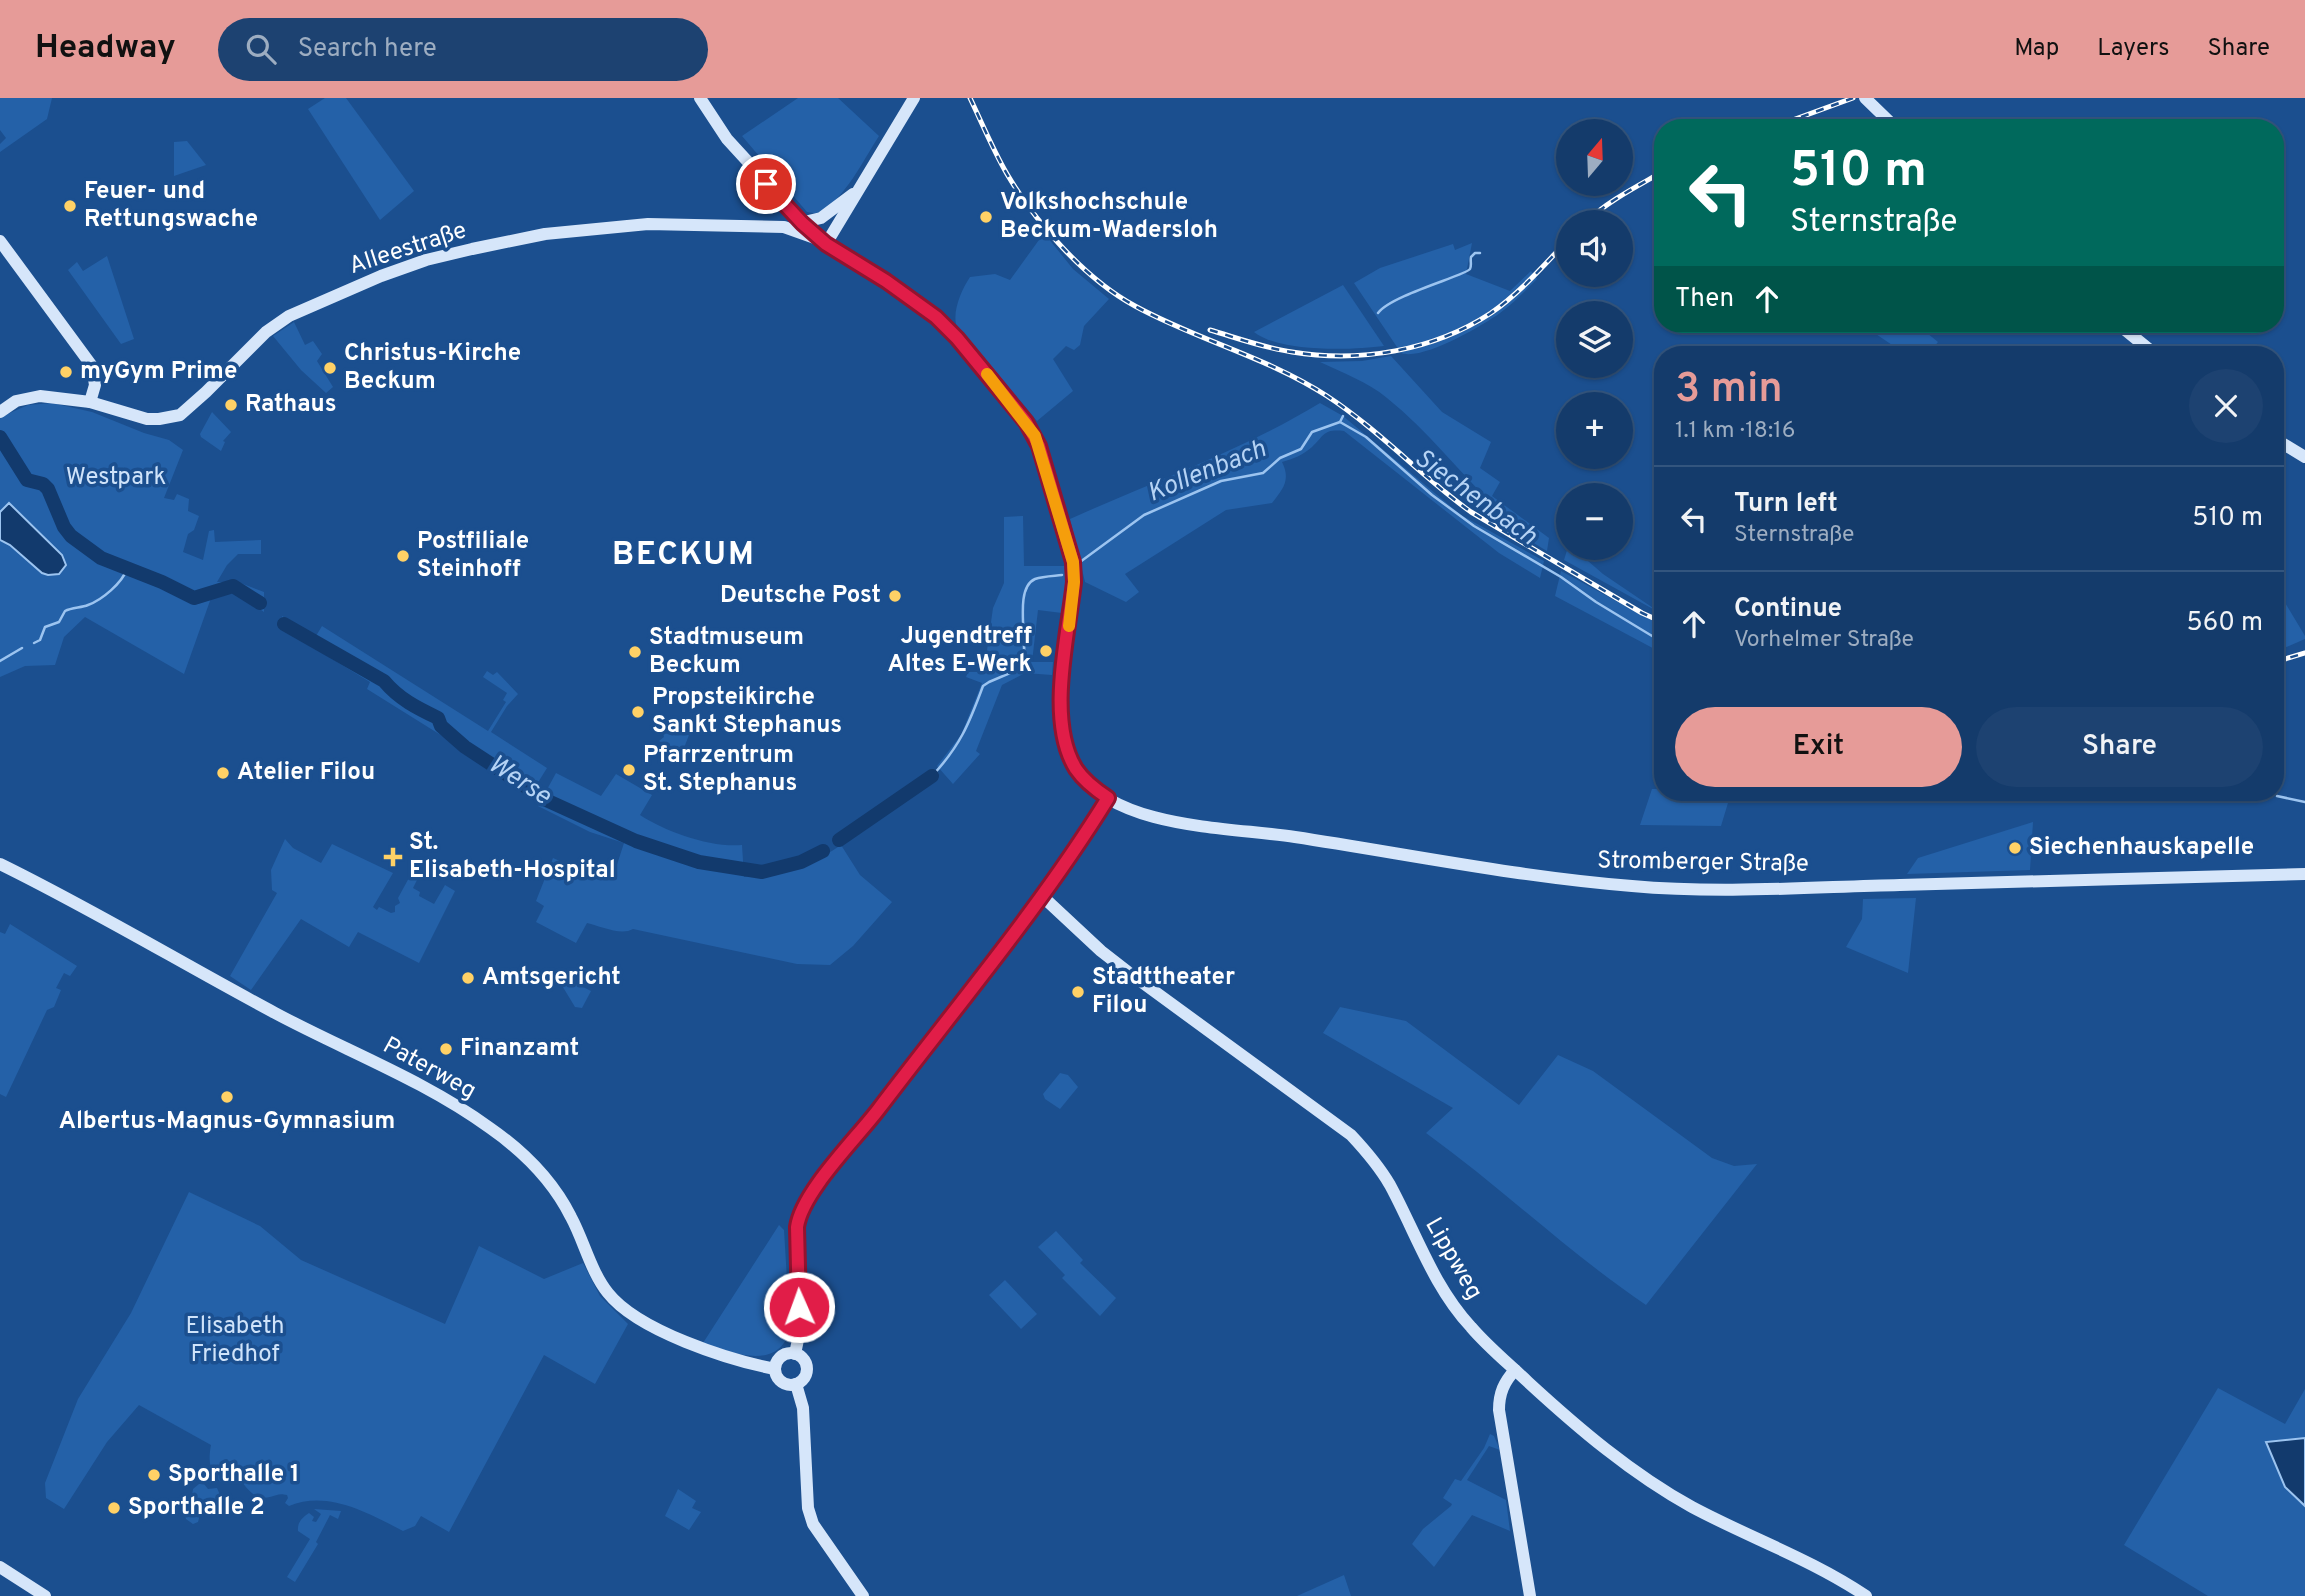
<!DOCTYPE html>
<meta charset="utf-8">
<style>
:root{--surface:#143b6b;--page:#1d4271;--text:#f1f3f6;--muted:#9dadc1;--line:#33557e;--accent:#e69b98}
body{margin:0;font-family:Overpass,sans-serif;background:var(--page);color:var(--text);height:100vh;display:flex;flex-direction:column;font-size:26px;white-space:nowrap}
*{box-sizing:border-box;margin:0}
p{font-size:23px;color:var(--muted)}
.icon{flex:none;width:38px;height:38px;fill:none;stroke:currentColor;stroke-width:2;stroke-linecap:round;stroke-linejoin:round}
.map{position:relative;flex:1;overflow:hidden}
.details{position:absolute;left:1654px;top:248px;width:630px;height:455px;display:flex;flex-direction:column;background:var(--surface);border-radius:28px;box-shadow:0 2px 5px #0004,0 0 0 2px var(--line)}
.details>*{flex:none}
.hud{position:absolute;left:1654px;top:21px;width:630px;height:214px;border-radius:28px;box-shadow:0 2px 5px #0004,0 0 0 2px var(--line);background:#00695c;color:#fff;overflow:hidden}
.needle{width:46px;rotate:19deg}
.fabs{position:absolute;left:1556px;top:21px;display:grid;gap:14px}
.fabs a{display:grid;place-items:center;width:77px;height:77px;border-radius:50%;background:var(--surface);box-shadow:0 2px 5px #0004,0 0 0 2px var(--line);font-size:35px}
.pin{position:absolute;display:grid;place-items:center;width:60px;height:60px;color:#fff;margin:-30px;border:4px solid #fff;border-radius:50%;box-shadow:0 2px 7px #0007}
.me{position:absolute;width:77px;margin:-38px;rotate:358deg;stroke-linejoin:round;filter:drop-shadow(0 0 5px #0008)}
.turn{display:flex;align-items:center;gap:24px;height:147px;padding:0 21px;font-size:32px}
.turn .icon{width:91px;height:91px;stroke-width:2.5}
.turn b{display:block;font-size:49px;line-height:60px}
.then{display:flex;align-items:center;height:66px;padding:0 21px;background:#0003;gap:14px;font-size:26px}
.round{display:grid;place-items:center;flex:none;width:74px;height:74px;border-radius:37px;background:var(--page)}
.head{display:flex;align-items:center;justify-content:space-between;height:119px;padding:0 21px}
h1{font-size:42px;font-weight:600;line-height:52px;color:var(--accent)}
.primary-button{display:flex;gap:14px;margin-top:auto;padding:14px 21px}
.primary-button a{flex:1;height:80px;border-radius:42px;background:var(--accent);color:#111;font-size:28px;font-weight:600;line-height:80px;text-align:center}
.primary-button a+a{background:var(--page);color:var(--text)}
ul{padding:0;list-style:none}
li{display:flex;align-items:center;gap:21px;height:105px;padding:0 21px;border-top:2px solid var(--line)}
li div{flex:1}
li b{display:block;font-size:26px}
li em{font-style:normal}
header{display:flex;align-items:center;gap:42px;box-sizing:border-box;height:98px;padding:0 35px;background:var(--accent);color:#111}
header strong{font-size:33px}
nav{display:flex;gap:38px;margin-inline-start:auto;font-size:24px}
.search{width:490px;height:63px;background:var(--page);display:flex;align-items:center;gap:18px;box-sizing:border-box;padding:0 24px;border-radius:38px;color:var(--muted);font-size:26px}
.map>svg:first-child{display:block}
</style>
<header>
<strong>Headway</strong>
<div class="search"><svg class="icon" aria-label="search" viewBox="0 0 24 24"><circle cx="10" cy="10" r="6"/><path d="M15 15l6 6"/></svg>Search here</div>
<nav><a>Map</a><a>Layers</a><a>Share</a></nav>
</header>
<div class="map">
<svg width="2305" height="1498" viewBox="0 0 2305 1498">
<rect width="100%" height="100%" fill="#1b4f8f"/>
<g fill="#2461a8">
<path d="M 0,0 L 52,0 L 47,21 L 0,54 L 0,46 L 6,40 L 0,32 Z"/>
<path d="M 325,0 L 346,0 L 414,93 L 380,122 L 308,11 Z"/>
<path d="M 798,0 L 838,0 L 879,38 C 861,66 847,97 819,116 L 807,114 L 742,38 Z"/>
<path d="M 187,43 L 206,67 L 174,78 L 174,44 Z"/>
<path d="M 1044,135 L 1073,171 L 1109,201 L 1084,228 L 1080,247 L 1074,252 L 1066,248 L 1053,261 L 1073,293 L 1037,323 L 956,226 C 953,211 962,191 970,179 L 995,176 L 1010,182 Z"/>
<path d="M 1472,145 L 1466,176 L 1510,193 L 1531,173 L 1537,181 C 1525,193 1514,205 1500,215 C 1482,228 1422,263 1401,255 L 1354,185 L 1380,170 L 1453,146 L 1455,152 Z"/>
<path d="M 107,158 L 134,241 L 121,246 L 68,172 L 77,164 L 83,173 Z"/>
<path d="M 1343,187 L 1384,248 C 1352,252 1281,255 1254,234 Z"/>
<path d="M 294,224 L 305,247 L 313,243 L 322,256 L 317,263 L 333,289 L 326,295 L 301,272 L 273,238 Z"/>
<path d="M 1861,226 L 1916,226 L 1938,244 L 1932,251 L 1938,257 L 1907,257 Z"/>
<path d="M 1391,258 L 1442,314 L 1491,344 L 1480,370 L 1500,384 L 1492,398 L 1549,440 L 1547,453 L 1522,438 L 1524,434 C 1473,394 1437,340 1387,300 C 1368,284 1343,275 1320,264 L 1362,263 Z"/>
<path d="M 52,305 L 92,314 L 144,335 L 169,342 L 183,352 L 164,400 L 174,402 L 177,396 L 189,401 L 188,413 L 199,418 L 194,432 L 188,436 L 183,454 L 203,462 L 209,433 L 214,432 L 215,444 L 261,442 L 261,456 L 238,456 L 227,467 L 217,484 L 238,484 L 264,494 L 264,514 L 232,491 L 226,491 L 211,500 L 184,576 L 85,519 L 64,539 L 55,567 L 25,568 L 0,579 L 0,442 L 10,447 L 42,475 L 65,463 L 61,457 L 9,406 L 0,414 L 0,315 L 3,318 L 28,307 Z"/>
<path d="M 1320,305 L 1343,318 L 1461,417 L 1544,463 L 1540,480 L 1499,455 L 1344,333 C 1323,331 1325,337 1312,349 C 1303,357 1293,361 1282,364 C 1291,382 1283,391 1272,405 L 1226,412 L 1125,476 L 1139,494 L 1126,504 L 1085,484 L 1070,421 C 1154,383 1241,353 1320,305 Z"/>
<path d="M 212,314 L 231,334 L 223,343 L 225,344 L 221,353 L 201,339 L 200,336 Z"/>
<path d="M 1023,418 L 1024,468 L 1064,468 L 1066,482 L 1062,515 L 1038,512 L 1032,564 L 1053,564 L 1052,577 L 1025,575 L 1002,587 L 976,653 L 980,656 L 953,686 L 937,668 L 961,637 L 982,585 L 966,579 L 968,574 L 984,574 L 993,510 L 1004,485 L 1004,419 Z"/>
<path d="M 1568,449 L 1573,450 L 1603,476 L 1662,516 L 1564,462 Z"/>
<path d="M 1561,473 L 1662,528 L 1662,555 L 1555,498 Z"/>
<path d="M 2275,488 L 2305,538 L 2305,541 L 2275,554 Z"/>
<path d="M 282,518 L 316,538 L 322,528 L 488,633 L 506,604 L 503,602 L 507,595 L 483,579 L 487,573 L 493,577 L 497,574 L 518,596 L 507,608 L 491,634 L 547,670 L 532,694 L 367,591 L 370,584 L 281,530 Z"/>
<path d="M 674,620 L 691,632 L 682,655 L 659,643 L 664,639 L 663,635 L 669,636 L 672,630 L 669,627 Z"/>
<path d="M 556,675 L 601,698 L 616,676 L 652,697 L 640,717 C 666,734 711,750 742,747 L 744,779 C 778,773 812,768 841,747 L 860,777 L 892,804 L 853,848 L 830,867 L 797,866 L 633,831 C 621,838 600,828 587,825 L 576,845 L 536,824 L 544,808 L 536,803 L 553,760 L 582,773 L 612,782 L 624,745 L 590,734 L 538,708 Z"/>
<path d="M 1652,691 L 1662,691 L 1662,695 L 1731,695 L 1721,728 L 1640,727 Z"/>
<path d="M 2033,724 L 2030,772 L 1907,776 L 1918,760 Z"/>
<path d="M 285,741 L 293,750 L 321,765 L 332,746 L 393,775 L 373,809 L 377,812 L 379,809 L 391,815 L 395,814 L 395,808 L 400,805 L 398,800 L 410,778 L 417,782 L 413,790 L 420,794 L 419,798 L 434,806 L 445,787 L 455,793 L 419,865 L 358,834 L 349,849 L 301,821 L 251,892 L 230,878 L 277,795 L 272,792 L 271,772 Z"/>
<path d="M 1916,800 L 1908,875 L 1846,849 L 1862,821 L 1863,801 Z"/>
<path d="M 10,826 L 77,868 L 70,878 L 64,875 L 56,890 L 61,892 L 54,909 L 47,912 L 6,999 L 0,996 L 0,834 L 5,836 Z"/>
<path d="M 559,877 L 591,893 L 582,910 L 575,909 L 558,881 Z"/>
<path d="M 1340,909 L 1406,923 L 1519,1007 L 1558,957 L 1593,973 L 1712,1060 L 1734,1068 L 1757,1066 L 1646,1207 C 1569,1155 1502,1090 1426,1035 L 1453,1010 L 1323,935 Z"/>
<path d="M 1060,975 L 1068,977 L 1078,989 L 1060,1011 L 1045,1001 L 1043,996 Z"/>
<path d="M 189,1094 L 260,1128 L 301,1162 L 445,1226 L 479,1148 L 544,1181 L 583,1165 L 600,1198 L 628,1226 L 595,1286 L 544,1257 L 449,1434 L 421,1418 L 415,1428 L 403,1433 C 368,1415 328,1392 289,1408 L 285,1405 L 288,1400 L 287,1397 C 279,1395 277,1397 270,1399 C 254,1403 247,1390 238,1379 L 233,1380 L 232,1385 L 224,1386 C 209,1377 208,1363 211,1347 L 139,1307 L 107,1344 L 64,1411 L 46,1400 L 45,1385 L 78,1301 L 131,1215 Z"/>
<path d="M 779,1127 L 784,1132 L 790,1231 C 779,1274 733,1255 703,1245 Z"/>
<path d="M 1056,1133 L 1083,1162 L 1080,1165 L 1116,1200 L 1100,1218 L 1062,1180 L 1065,1177 L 1038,1149 Z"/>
<path d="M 1005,1182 L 1037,1216 L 1021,1231 L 989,1197 Z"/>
<path d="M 2218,1290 L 2285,1326 L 2305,1291 L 2305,1340 L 2267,1344 L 2285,1389 L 2305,1408 L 2305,1498 L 2208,1498 L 2124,1447 Z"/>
<path d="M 1490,1336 L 1494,1338 L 1500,1352 L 1489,1348 L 1467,1382 L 1506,1402 L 1510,1433 L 1472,1417 L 1434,1469 L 1412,1446 L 1423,1431 L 1451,1408 L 1452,1406 L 1443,1400 L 1455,1381 L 1461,1383 L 1484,1350 Z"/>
<path d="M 199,1386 L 204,1386 L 208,1391 L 217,1390 L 220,1397 L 217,1402 L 202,1409 L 198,1424 L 193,1426 L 186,1421 L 184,1413 L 190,1410 L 193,1391 Z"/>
<path d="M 678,1391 L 696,1403 L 692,1410 L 701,1414 L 689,1432 L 665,1418 Z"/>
<path d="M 314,1411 L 341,1413 L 338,1421 L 330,1417 L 316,1444 L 318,1446 L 295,1484 L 287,1479 L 310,1441 L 298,1433 C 297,1424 303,1419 309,1415 L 314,1419 L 312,1423 L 316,1424 L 321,1416 Z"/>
<path d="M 1344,1477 L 1351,1498 L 1297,1498 Z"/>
</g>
<g fill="#123a6d" stroke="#9cc4f0" stroke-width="2">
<path d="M 9,405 L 62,457 L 66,467 L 59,476 L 48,477 L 42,475 L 10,447 L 0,442 L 0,414 Z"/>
<path d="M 2305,1340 L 2305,1408 L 2285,1389 L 2266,1344 Z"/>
</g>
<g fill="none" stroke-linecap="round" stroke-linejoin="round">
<g stroke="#9cc4f0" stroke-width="2.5">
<path d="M 1378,215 C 1391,197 1467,177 1470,171 C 1472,167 1470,163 1471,159 L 1475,155 L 1480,155"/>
<path d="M 1340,324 L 1366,339 L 1432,397 L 1474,428 L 1561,479 L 1596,504 L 1662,544"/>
<path d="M 1080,464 L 1144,417 L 1221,383 L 1263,375 L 1280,360 L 1301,351 L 1312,334 L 1340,324 L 1343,318"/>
<path d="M 34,545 L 40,542 L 45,529 L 59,524 L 65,513 C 72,509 81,510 88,507 C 102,502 122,485 127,471"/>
<path d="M 0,563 L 22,550"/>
<path d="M 932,678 C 960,648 969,626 983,588 L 989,584 L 1022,570 C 1030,549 1012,491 1035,481 C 1043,478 1053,478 1062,477"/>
<path d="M 2256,695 L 2260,696"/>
<path d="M 2277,698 L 2305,704"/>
</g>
<g stroke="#123a6d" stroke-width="14">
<path d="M 0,339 L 27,382 L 43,386 L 48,391 L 64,429 L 71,438 L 101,460 L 162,484 L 194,500 L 233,488 L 260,505"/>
<path d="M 284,526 L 384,583 C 399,601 417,610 438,620 L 441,628 L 465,649 L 546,702 L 636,743 L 699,764 L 762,774 L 801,764 L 823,753"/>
<path d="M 839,742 L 932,678"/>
</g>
<g stroke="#d6e6fa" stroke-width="12">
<path d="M 700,0 L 727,41 L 813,135"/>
<path d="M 1865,0 L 1896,30"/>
<path d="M 796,126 L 821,120 L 853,96"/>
<path d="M 0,143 L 92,268 L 95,287 L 90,304"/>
<path d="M 826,146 L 914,0"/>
<path d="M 2118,226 L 2156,257"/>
<path d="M 0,314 L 16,303 L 40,298 L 90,304 L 147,321 L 159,321 L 180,317 L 206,294 L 266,234 L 289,218 L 381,178 L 426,162 L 472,151 L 545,136 L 648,126 L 784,129 L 815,140 L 886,183 L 936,219 L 957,240 L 1035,338 L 1073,464 L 1074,484 C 1069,536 1044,630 1078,675 C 1122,732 1230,729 1295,739 C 1407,756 1519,779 1632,788 C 1721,796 1811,789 1900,787 C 2035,783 2170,780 2305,776"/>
<path d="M 2275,341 L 2305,359"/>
<path d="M 0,766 C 94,812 183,866 275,915 C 346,953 424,982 490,1030 C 523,1053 553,1083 571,1119 C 584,1143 591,1174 608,1195 C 638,1233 729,1262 775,1271"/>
<path d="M 1042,798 L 1101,853 L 1128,874 L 1351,1037 C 1366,1053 1379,1068 1390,1087 C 1416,1135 1433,1188 1471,1229 C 1488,1249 1509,1266 1528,1284 C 1578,1330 1632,1376 1692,1409 C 1750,1440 1811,1461 1866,1498"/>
<circle cx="791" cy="1271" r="16"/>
<path d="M 795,1256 L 800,1232 L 797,1129 L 803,1108 L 1051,787 L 1108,700"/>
<path d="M 1515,1272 C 1504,1284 1499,1295 1499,1312 L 1530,1498"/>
<path d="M 796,1286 L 803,1310 L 808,1410 L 813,1426 L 863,1498"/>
<path d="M 0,1469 L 45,1498"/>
</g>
<g stroke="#fff" stroke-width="5">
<g id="rail">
<path d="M 970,0 C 982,25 993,52 1007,76 C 1036,125 1085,181 1135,208 C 1197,242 1267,259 1327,298 C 1379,332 1421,378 1471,414 L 1642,515 L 1662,524"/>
<path d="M 1771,30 L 1853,0"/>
<path d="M 1586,124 C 1608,103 1636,89 1662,74"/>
<path d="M 1210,232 C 1237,240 1264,250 1292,254 C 1360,265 1433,253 1491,215 C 1520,195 1544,167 1568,142"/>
<path d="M 2275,564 L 2305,555"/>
</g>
</g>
<use href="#rail" stroke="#1b4f8f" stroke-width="2.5" stroke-dasharray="8" stroke-linecap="butt"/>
</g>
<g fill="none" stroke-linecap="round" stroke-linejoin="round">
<g stroke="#92132f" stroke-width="18">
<path id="route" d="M 766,86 L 802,125 L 826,146 L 886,183 L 936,219 L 957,240 L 1026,324 L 1039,348 L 1073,464 L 1074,484 C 1068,538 1046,623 1076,671 C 1084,683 1096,692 1108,700 C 1040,810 956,909 878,1012 C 855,1042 802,1094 797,1129 L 799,1209"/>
</g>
<use href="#route" stroke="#e11d48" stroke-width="12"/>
<path stroke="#f59e0b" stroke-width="12" d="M 987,276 L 1035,338 L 1073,464 L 1074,484 L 1069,528"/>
</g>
<g fill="#ffd166" stroke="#1b4f8f" stroke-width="2.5">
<circle cx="70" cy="108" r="7"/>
<circle cx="986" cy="119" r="7"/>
<circle cx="330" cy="270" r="7"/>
<circle cx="66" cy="274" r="7"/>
<circle cx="231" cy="307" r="7"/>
<circle cx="403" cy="458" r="7"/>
<circle cx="895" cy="498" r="7"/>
<circle cx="1046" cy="553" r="7"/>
<circle cx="635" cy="554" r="7"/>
<circle cx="638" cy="614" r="7"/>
<circle cx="629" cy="672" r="7"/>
<circle cx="223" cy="675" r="7"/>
<circle cx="2015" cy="750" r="7"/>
<path d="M389.5 748.5h7v7h7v7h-7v7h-7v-7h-7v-7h7z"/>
<circle cx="468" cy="880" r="7"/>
<circle cx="1078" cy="894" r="7"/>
<circle cx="446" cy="951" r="7"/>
<circle cx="227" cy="999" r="7"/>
<circle cx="154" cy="1377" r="7"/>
<circle cx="114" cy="1410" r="7"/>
</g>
<g text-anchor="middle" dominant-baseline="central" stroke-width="7" stroke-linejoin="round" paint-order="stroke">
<g font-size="24" font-weight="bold" fill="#fff" stroke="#1b4f8f" text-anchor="start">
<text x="84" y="94">Feuer- und<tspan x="84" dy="28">Rettungswache</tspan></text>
<text x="1000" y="105">Volkshochschule<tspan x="1000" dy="28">Beckum-Wadersloh</tspan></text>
<text x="344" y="256">Christus-Kirche<tspan x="344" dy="28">Beckum</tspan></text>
<text x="80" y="274">myGym Prime</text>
<text x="245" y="307">Rathaus</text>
<text x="417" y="444">Postfiliale<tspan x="417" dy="28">Steinhoff</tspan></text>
<text x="881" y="498" text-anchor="end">Deutsche Post</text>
<text x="1032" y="539" text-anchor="end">Jugendtreff<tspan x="1032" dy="28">Altes E-Werk</tspan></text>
<text x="649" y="540">Stadtmuseum<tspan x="649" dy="28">Beckum</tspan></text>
<text x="652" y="600">Propsteikirche<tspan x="652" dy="28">Sankt Stephanus</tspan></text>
<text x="643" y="658">Pfarrzentrum<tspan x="643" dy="28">St. Stephanus</tspan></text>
<text x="237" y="675">Atelier Filou</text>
<text x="409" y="745">St.<tspan x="409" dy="28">Elisabeth-Hospital</tspan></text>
<text x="2029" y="750">Siechenhauskapelle</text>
<text x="482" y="880">Amtsgericht</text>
<text x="1092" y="880">Stadttheater<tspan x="1092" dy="28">Filou</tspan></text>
<text x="460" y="951">Finanzamt</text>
<text x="227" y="1024" text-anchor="middle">Albertus-Magnus-Gymnasium</text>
<text x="168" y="1377">Sporthalle 1</text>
<text x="128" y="1410">Sporthalle 2</text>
</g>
<g font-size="24" fill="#fff" stroke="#1b4f8f">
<text transform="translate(408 151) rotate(-18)">Alleestraße</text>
<text transform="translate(1703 765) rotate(1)">Stromberger Straße</text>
<text transform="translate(429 971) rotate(29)">Paterweg</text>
<text transform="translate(1453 1161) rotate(60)">Lippweg</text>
</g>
<g font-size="24" fill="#cfe3fa" stroke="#1b4f8f">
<text x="116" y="380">Westpark</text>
<text x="235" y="1229">Elisabeth<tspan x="235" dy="28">Friedhof</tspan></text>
</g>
<g font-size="26" font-style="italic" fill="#b5d3f5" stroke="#1b4f8f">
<text transform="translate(1207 374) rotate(-22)">Kollenbach</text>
<text transform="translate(1475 400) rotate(36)">Siechenbach</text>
<text transform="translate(519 683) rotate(33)">Werse</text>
</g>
<g font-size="32" font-weight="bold" letter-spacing="2" fill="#fff" stroke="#1b4f8f">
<text x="684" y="458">BECKUM</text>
</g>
</g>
</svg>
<div class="fabs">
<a><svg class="needle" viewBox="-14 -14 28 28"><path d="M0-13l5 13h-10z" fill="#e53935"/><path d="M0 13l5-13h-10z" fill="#9dadc1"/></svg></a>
<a><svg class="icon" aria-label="sound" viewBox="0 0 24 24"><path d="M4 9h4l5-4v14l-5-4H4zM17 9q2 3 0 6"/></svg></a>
<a><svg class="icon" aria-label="layers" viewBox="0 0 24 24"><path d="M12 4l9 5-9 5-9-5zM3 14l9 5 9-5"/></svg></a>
<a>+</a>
<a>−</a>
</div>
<div class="pin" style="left:766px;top:86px;background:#d93025"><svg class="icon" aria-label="arrive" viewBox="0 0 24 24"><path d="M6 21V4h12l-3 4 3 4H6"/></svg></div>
<svg class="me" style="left:799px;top:1209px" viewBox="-20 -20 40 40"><circle r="17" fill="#e11d48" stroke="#fff" stroke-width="3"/><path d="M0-11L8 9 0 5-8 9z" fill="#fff"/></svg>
<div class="hud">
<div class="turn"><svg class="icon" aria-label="left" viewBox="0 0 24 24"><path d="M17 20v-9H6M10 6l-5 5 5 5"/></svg><div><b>510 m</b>Sternstraße</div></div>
<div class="then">Then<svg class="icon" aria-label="ahead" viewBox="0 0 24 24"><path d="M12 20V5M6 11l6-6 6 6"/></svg></div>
</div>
<section class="details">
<div class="head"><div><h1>3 min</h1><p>1.1 km · 18:16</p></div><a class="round"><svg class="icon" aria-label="close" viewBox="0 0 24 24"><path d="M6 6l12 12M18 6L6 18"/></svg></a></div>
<ul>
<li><svg class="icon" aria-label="left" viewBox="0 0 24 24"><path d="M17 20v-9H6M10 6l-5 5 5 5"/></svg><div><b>Turn left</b><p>Sternstraße</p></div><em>510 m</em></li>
<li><svg class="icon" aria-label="ahead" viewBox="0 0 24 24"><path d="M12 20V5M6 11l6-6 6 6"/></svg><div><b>Continue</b><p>Vorhelmer Straße</p></div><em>560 m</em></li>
</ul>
<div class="primary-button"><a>Exit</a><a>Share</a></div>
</section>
</div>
